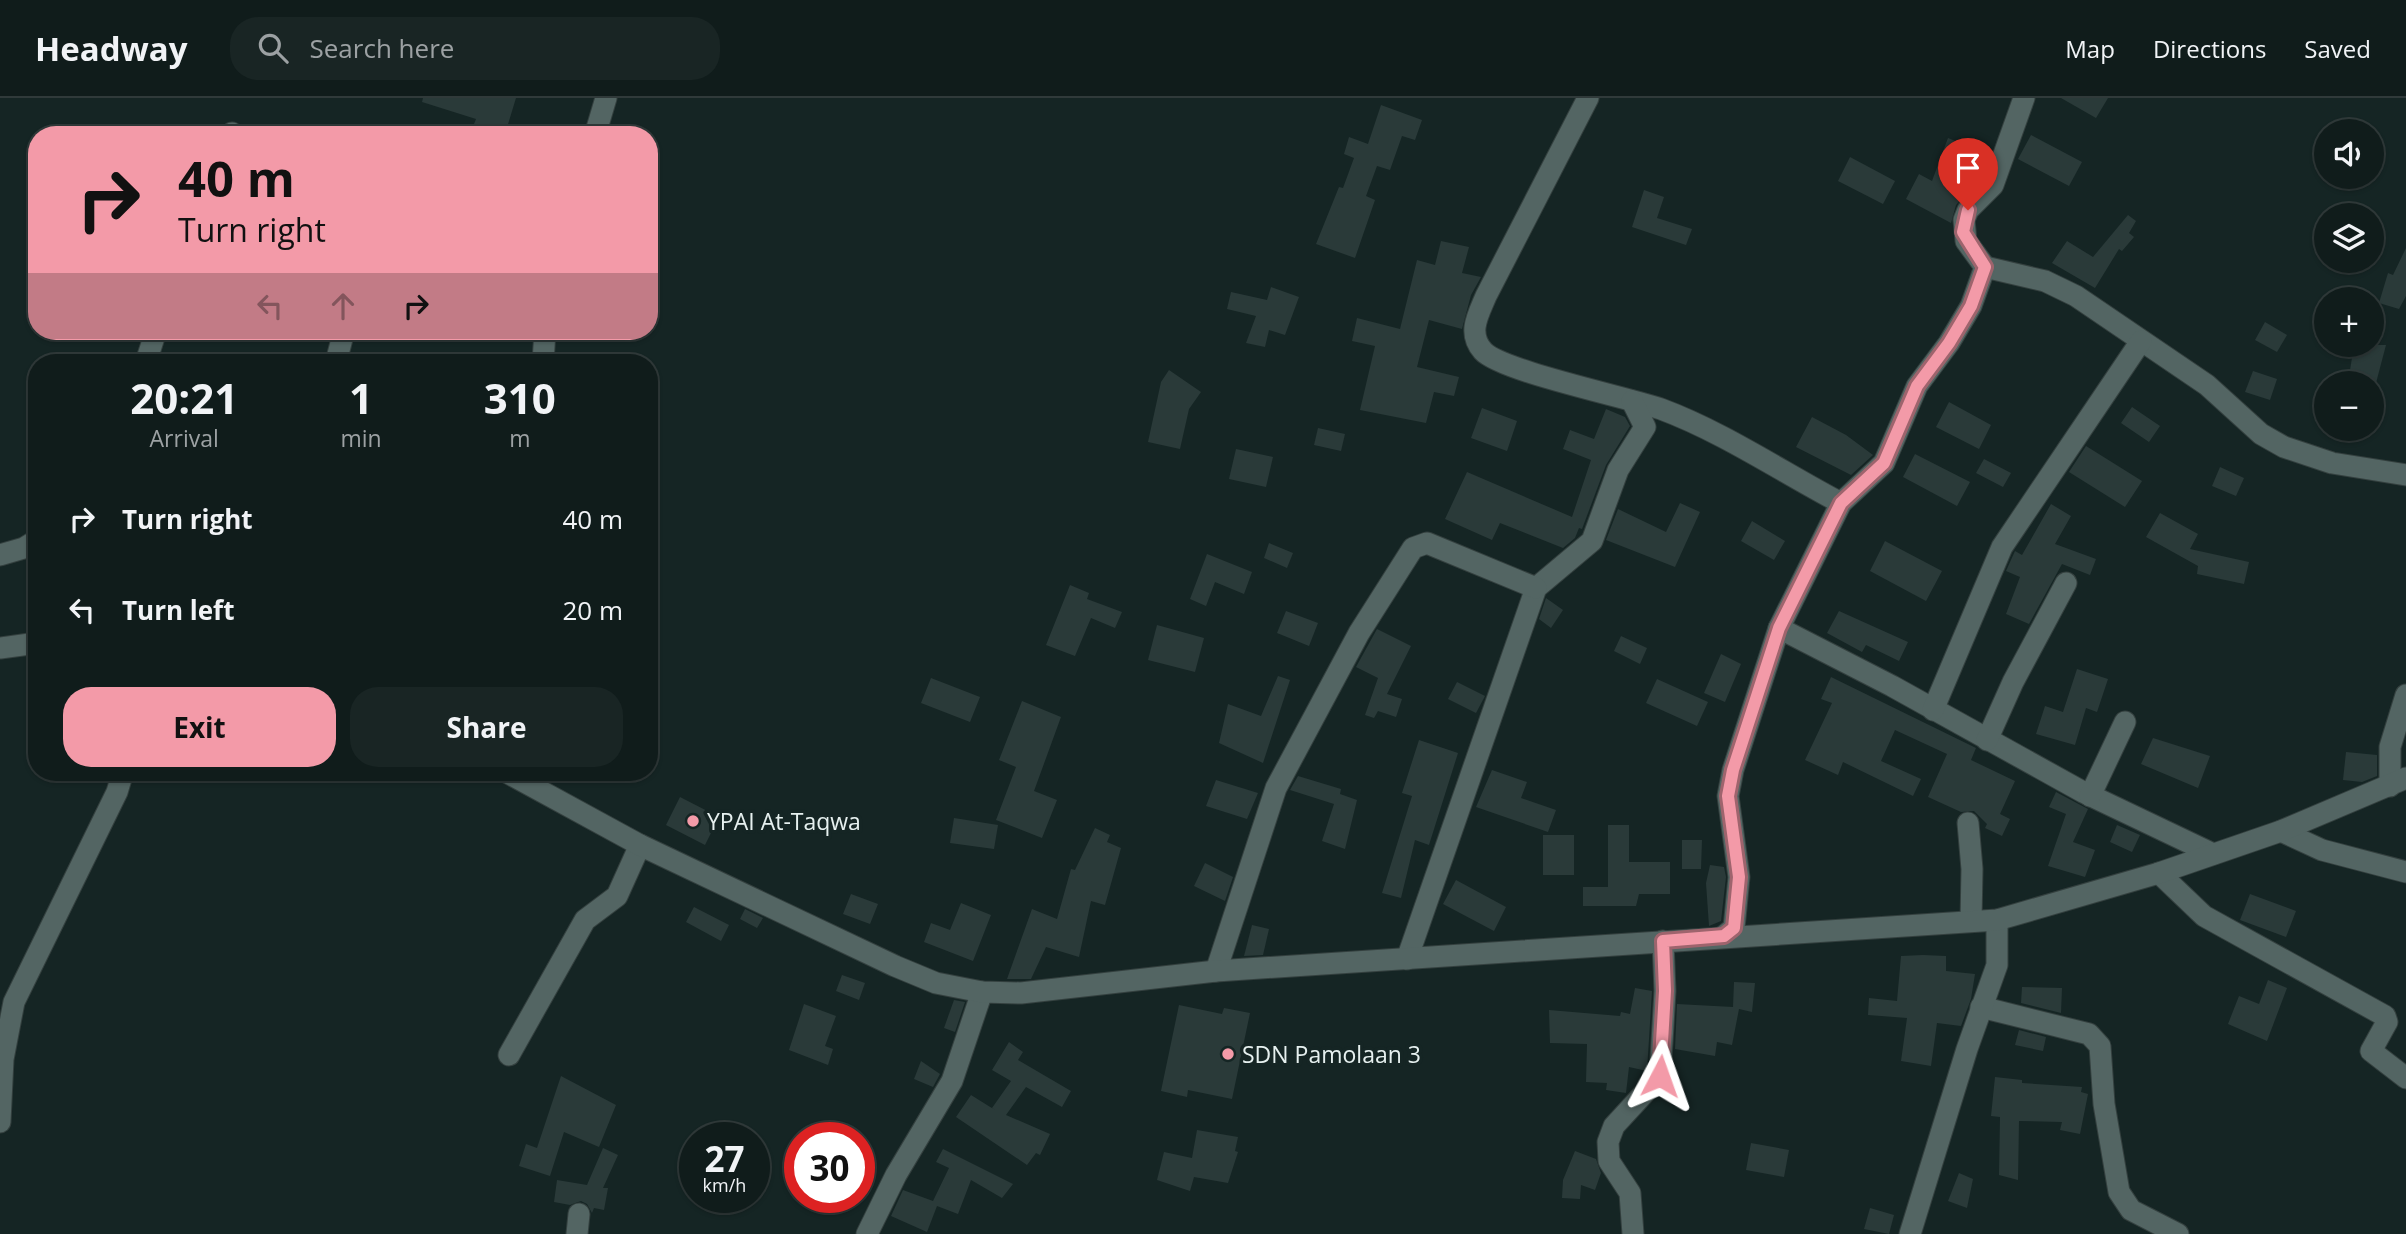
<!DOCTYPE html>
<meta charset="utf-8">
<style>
:root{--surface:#101c1b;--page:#192524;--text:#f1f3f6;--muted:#9ca1a3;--line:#303a3a;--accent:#f39aa8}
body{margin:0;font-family:"Open Sans",sans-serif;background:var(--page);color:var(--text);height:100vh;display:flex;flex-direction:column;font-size:26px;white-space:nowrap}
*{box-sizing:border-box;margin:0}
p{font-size:23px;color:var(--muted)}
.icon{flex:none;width:38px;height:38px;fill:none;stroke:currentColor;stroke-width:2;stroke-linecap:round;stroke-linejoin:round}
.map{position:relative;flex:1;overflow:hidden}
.details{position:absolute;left:28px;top:256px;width:630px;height:427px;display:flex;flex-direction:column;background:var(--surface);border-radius:28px;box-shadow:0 2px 5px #0004,0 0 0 2px var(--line)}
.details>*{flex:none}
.banner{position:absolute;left:28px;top:28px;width:630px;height:214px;border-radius:28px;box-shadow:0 2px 5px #0004,0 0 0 2px var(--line);background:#f39aa8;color:#111;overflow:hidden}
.fabs{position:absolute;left:2314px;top:21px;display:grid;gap:14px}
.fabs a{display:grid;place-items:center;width:70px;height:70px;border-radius:50%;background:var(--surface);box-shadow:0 2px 5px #0004,0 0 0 2px var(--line);font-size:35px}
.speed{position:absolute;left:679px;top:1024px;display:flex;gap:14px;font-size:35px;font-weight:700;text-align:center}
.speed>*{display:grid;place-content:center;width:91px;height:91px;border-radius:50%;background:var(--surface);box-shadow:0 2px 5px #0004,0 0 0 2px var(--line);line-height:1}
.speed small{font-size:18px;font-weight:400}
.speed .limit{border:10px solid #d22;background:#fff;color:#111}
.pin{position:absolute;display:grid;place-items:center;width:60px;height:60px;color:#fff;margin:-72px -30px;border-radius:50% 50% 50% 0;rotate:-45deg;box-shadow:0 0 7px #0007}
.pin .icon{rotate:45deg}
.me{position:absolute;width:77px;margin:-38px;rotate:4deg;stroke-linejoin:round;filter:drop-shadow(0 0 5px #0008)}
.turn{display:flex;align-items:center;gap:24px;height:147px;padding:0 35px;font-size:32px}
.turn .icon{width:91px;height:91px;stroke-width:2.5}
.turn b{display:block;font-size:49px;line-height:60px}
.lanes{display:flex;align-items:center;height:66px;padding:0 35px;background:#0003;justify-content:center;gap:35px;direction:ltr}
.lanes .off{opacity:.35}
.eta{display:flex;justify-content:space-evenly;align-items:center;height:119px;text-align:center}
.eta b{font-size:42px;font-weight:700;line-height:49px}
.action{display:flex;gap:14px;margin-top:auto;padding:14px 35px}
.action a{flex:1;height:80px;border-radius:28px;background:var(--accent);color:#111;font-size:28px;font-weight:700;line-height:80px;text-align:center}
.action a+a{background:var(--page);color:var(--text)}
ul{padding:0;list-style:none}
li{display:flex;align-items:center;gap:21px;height:91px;padding:0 35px}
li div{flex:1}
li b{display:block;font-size:26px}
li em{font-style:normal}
header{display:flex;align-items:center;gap:42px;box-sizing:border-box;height:98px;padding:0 35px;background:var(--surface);border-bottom:2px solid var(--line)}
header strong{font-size:33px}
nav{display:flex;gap:38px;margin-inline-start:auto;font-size:24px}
.search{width:490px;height:63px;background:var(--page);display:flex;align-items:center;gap:18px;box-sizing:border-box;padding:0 24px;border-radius:28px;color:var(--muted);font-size:26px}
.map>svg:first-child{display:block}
</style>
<header>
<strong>Headway</strong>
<div class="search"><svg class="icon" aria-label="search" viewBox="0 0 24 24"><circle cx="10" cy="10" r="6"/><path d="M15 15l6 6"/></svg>Search here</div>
<nav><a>Map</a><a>Directions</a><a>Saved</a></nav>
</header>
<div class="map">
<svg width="2406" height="1136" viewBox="0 0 2406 1136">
<rect width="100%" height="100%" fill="#152524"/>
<g fill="#2a3a39">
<path d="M 423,0 L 516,0 L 505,36 L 474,26 L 476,21 L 422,4 Z"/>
<path d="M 2061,0 L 2108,0 L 2096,20 Z"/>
<path d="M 1381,7 L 1422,22 L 1415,42 L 1402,38 L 1390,72 L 1377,68 L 1366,98 L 1375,102 L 1355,160 L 1316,146 L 1339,89 L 1343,90 L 1354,60 L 1344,56 L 1349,39 L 1368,46 Z"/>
<path d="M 2031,37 L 2082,64 L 2069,88 L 2018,61 Z"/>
<path d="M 1948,40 L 1963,46 L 1960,56 L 1985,70 L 1982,80 L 1956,107 L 1951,125 L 1906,101 L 1919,76 L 1932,83 Z"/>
<path d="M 1850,59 L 1895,83 L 1883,106 L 1838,83 Z"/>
<path d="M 1644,92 L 1664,99 L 1657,120 L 1692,131 L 1686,147 L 1632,129 Z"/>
<path d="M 2128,117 L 2136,123 L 2129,135 L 2134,139 L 2122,153 L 2119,151 L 2095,190 L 2052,165 L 2067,143 L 2093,159 Z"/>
<path d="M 1441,143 L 1469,149 L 1462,175 L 1481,179 L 1471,197 L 1462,231 L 1429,222 L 1417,269 L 1459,279 L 1454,298 L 1434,294 L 1426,325 L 1360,312 L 1375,248 L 1352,243 L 1357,220 L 1400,231 L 1417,162 L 1435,167 Z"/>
<path d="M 2406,150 L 2406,198 L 2399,211 L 2379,205 L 2388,175 L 2393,177 Z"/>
<path d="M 1271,189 L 1299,199 L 1285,237 L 1269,232 L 1265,249 L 1246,245 L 1256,218 L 1227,211 L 1231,194 L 1267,202 Z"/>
<path d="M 2265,224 L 2287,237 L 2277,254 L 2255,242 Z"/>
<path d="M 2354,247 L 2386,247 L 2376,285 L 2348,285 Z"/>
<path d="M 1169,272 L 1201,294 L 1189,311 L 1180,351 L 1148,344 L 1161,284 Z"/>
<path d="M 2253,273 L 2277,281 L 2270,302 L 2245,294 Z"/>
<path d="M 1949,304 L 1991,327 L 1979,351 L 1936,329 Z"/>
<path d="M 2132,309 L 2160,328 L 2149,344 L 2121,325 Z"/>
<path d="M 1482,310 L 1517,323 L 1507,353 L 1471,340 Z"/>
<path d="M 1606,311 L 1625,319 L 1630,328 L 1606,367 L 1582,431 L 1579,430 L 1575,440 L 1563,450 L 1500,425 L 1492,442 L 1445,421 L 1467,374 L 1572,419 L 1591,362 L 1563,351 L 1570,332 L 1594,341 Z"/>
<path d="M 1812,319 L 1846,337 L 1873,357 L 1851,377 L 1796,349 Z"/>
<path d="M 1318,330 L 1345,336 L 1341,353 L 1314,347 Z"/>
<path d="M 2086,348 L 2142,383 L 2125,409 L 2069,374 Z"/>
<path d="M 1236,351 L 1273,359 L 1266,389 L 1229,381 Z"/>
<path d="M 1915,356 L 1970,384 L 1957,408 L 1903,379 Z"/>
<path d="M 1984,361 L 2011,375 L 2003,389 L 1976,375 Z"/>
<path d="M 2220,369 L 2244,380 L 2236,398 L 2212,388 Z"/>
<path d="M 1680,405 L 1700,414 L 1675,469 L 1606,442 L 1618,411 L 1666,434 Z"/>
<path d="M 2051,406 L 2071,418 L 2055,446 L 2096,461 L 2090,477 L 2062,466 L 2029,526 L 2006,516 L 2020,479 L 2006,473 L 2015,453 L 2022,457 Z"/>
<path d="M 2160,415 L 2198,436 L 2190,451 L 2249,464 L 2244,486 L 2197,476 L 2198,468 L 2146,439 Z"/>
<path d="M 1752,423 L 1785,443 L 1774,462 L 1741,443 Z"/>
<path d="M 1885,443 L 1942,473 L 1926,503 L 1870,473 Z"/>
<path d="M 1269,445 L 1293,455 L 1287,470 L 1264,460 Z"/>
<path d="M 1207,456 L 1252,474 L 1244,496 L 1215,484 L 1206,508 L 1190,501 Z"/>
<path d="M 1070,487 L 1089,495 L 1087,501 L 1122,514 L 1115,530 L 1091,520 L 1075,558 L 1046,547 Z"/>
<path d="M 1546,500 L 1563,512 L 1551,530 L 1539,521 Z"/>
<path d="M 1286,513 L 1318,525 L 1309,548 L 1277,535 Z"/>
<path d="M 1839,513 L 1908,544 L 1899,563 L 1866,547 L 1862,554 L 1827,535 Z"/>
<path d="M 1157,527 L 1204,540 L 1195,574 L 1148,562 Z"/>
<path d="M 1377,531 L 1411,548 L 1387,596 L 1402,601 L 1396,619 L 1378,613 L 1374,620 L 1365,617 L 1378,580 L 1356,569 Z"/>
<path d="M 1621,538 L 1647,550 L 1640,566 L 1614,553 Z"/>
<path d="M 1721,556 L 1741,566 L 1725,604 L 1704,595 Z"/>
<path d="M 2077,571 L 2108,581 L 2097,614 L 2086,610 L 2075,647 L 2036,636 L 2045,608 L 2063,614 Z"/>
<path d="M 1278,578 L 1290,582 L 1263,665 L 1219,645 L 1228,606 L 1261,618 Z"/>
<path d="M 1831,579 L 1976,650 L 1971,662 L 2015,683 L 2000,716 L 2010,721 L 2002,738 L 1985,730 L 1987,726 L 1974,713 L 1961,714 L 1928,699 L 1947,656 L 1895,632 L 1881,663 L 1921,681 L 1913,698 L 1843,664 L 1838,677 L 1805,662 L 1832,605 L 1821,601 Z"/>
<path d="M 931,580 L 980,599 L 970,624 L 921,605 Z"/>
<path d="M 1657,581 L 1708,604 L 1697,628 L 1646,605 Z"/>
<path d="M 1457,584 L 1485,598 L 1476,615 L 1448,601 Z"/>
<path d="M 1022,603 L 1061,619 L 1034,693 L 1057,702 L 1042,740 L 996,722 L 1016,669 L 999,662 Z"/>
<path d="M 2153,640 L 2210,658 L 2198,690 L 2141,666 Z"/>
<path d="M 1419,642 L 1458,655 L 1429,747 L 1415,742 L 1401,800 L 1382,795 L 1412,698 L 1402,695 Z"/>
<path d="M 2346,654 L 2377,657 L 2377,678 L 2362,684 L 2343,682 Z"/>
<path d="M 1492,672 L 1527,684 L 1521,700 L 1556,712 L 1548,734 L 1476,709 Z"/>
<path d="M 1298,678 L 1341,691 L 1340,696 L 1357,702 L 1345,751 L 1322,743 L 1334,706 L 1290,692 Z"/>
<path d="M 1216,682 L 1258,695 L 1247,721 L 1206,708 Z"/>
<path d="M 2056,694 L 2088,711 L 2073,744 L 2095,752 L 2085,779 L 2048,768 L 2066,716 L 2049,709 Z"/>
<path d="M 680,699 L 719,719 L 705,747 L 666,727 Z"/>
<path d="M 954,720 L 998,727 L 994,751 L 950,745 Z"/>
<path d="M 1608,727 L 1629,727 L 1629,764 L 1670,764 L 1670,796 L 1639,796 L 1636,808 L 1583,808 L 1583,789 L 1608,789 Z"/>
<path d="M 2117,727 L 2140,737 L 2132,754 L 2110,744 Z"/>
<path d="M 1095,730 L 1110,737 L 1107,744 L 1121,750 L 1105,807 L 1091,803 L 1079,859 L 1046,849 L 1031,881 L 1007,881 L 1032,811 L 1057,821 L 1071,771 L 1075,772 Z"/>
<rect x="1543" y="737" width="31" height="40"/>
<path d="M 1682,742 L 1702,742 L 1701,771 L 1682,771 Z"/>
<path d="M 1205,765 L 1233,779 L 1225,803 L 1194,788 Z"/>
<path d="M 1710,767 L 1724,769 L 1726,779 L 1721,823 L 1709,828 L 1706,785 Z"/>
<path d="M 1456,782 L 1506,809 L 1494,833 L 1443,806 Z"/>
<path d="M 851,796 L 878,806 L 870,826 L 843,816 Z"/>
<path d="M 2250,796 L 2296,813 L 2286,839 L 2240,822 Z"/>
<path d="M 961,805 L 991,817 L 973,863 L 924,844 L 931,825 L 950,832 Z"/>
<path d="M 694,809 L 729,827 L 721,843 L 686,824 Z"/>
<path d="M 745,811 L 763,820 L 757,830 L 740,821 Z"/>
<path d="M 1252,827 L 1269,831 L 1263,857 L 1244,858 Z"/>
<path d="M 1923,857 L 1946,858 L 1946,873 L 1975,876 L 1971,901 L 1961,928 L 1937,925 L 1931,968 L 1901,963 L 1907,920 L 1868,917 L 1869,900 L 1897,903 L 1901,858 Z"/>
<path d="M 842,877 L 865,885 L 859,902 L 836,893 Z"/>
<path d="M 2268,882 L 2287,890 L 2267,943 L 2228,926 L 2239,898 L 2259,906 Z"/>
<path d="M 1734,884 L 1755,885 L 1752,914 L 1739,911 L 1732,947 L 1717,944 L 1715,958 L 1675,951 L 1677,906 L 1733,909 Z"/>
<path d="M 2022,889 L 2062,890 L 2061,915 L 2021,905 Z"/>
<path d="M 1635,890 L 1652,893 L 1647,973 L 1629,969 L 1626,995 L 1606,992 L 1607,985 L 1586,984 L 1587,946 L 1550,945 L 1549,912 L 1620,918 L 1621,914 L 1630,916 Z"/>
<path d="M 954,902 L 965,904 L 955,934 L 944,930 Z"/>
<path d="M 804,906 L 836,918 L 825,948 L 833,951 L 828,967 L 789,952 Z"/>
<path d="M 1179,907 L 1222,916 L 1224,910 L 1250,915 L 1232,1001 L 1188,992 L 1187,999 L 1161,993 Z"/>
<path d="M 2019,932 L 2046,939 L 2043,953 L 2015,947 Z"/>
<path d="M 1009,944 L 1023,954 L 1018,962 L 1071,993 L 1062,1009 L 1026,989 L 1006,1017 L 1050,1036 L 1040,1057 L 1036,1055 L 1027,1067 L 956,1019 L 971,997 L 995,1012 L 992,1010 L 1011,983 L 992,972 Z"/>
<path d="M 921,963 L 940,976 L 933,989 L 914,981 Z"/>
<path d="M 561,978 L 616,1007 L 599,1049 L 564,1034 L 550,1078 L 519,1068 L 526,1046 L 537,1050 Z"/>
<path d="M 1995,979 L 2022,982 L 2022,985 L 2082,989 L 2081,994 L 2088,996 L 2080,1036 L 2060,1032 L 2062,1024 L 2019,1023 L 2018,1082 L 1999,1077 L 2000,1019 L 1991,1018 Z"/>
<path d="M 1197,1032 L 1238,1039 L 1235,1053 L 1238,1054 L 1228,1085 L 1194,1079 L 1190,1093 L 1157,1082 L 1164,1054 L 1192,1060 Z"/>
<path d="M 1751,1045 L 1789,1052 L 1784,1079 L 1746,1072 Z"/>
<path d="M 603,1050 L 618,1057 L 603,1090 L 608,1090 L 604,1112 L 594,1110 L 592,1115 L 587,1106 L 581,1103 L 570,1107 L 554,1104 L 557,1082 L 587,1087 Z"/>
<path d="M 943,1051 L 1013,1086 L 1002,1100 L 971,1082 L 958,1116 L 937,1108 L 927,1134 L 891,1118 L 903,1092 L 933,1103 L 949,1070 L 936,1064 Z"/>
<path d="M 1575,1053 L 1596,1061 L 1601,1075 L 1595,1092 L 1581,1087 L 1580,1101 L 1562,1100 L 1563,1082 Z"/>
<path d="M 1959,1075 L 1973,1081 L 1967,1110 L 1948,1103 Z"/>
<path d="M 1870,1110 L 1894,1117 L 1889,1136 L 1864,1131 Z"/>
</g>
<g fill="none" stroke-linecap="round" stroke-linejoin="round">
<g stroke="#34403f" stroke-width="23">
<g id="street">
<path d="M 1588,0 L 1486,198 C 1478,217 1467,235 1483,253 C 1501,273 1627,299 1661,311 C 1723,334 1782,374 1841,405"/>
<path d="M 231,37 L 232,35"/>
<path d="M 595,37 L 606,0"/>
<path d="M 1985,169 L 2045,183 L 2076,198 L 2207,287 L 2261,336 L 2284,349 L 2332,365 L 2406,377"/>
<path d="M 146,264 L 156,233"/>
<path d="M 336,264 L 344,233"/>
<path d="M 543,264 L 545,233"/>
<path d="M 0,457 L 24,450 L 37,442"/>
<path d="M 1779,530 L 1892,588 L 2083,694 L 2213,756"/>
<path d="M 1933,612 L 2002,449 L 2141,243"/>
<path d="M 1987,642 L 2013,584 L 2066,485"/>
<path d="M 2390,688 L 2390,649 L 2406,597"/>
<path d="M 2090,698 L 2125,624"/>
<path d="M 1968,725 L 1972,771 L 1971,823"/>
<path d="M 2281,733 L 2322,752 L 2406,774"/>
<path d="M 2159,775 L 2204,818 L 2385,918 L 2387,924 L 2371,953 L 2406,980"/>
<path d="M 1724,838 L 1734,830 L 1739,779 L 1728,698 L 1733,672 L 1779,530 L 1841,405 L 1884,365 L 1917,288 L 1949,245 L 1971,208 L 1985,169 L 1966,143 L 1964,122 L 1968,112 L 1993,87 L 2024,0"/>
<path d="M 1407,861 L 1536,490 L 1592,443 L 1618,372 L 1645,329 L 1632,303"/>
<path d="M 1216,873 L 1276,690 L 1359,535 L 1413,450 L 1427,445 L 1536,490"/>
<path d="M 1981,909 L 2089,936 L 2100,948 L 2104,1006 L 2119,1094 L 2131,1112 L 2178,1136"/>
<path d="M 509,957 L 585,822 L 617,798 L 640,747"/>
<path d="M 0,1024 L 3,961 L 14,904 L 117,694 L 123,674"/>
<path d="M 577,1136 L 579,1116"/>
<path d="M 867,1136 L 896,1077 L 952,983 L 982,894"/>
<path d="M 1633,1136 L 1630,1095 L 1609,1063 L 1608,1044 L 1614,1028 L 1660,978 L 1665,893 L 1663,843"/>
<path d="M 1910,1136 L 1967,951 L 1997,867 L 1997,822"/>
</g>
</g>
<g stroke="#34403f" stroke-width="23">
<g id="secondary">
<path d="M 0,550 L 37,545"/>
<path d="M 506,674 L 640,747 L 895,868 L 936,885 L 982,894 L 1021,895 L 1216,873 L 1997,822 L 2159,775 L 2281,733 L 2406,680"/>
</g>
</g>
<use href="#street" stroke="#536563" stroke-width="21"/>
<use href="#secondary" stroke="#536563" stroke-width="21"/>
</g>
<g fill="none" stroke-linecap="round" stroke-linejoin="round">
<g stroke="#9e646d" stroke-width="18">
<path id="route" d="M 1660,978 L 1665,893 L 1663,843 L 1724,838 L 1734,830 L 1739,779 L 1728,698 L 1733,672 L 1779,530 L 1841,405 L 1884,365 L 1917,288 L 1949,245 L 1971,208 L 1985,169 L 1963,134 L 1968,112"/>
</g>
<use href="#route" stroke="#f39aa8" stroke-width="12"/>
</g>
<g fill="#f39aa8" stroke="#152524" stroke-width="2.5">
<circle cx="693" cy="723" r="7"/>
<circle cx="1228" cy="956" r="7"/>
</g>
<g text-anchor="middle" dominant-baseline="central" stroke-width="7" stroke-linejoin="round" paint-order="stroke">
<g font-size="23" fill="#e6f0ef" stroke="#152524" text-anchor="start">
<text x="707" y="723">YPAI At-Taqwa</text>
<text x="1242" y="956">SDN Pamolaan 3</text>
</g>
</g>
</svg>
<div class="fabs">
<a><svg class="icon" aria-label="sound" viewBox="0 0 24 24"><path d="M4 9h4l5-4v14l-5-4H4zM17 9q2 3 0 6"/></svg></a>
<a><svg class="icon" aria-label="layers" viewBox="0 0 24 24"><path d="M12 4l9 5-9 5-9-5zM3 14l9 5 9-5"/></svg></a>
<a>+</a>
<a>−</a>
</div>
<div class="speed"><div>27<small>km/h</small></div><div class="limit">30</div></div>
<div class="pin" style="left:1968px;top:112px;background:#d93025"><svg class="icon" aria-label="arrive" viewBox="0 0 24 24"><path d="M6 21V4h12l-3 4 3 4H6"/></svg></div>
<svg class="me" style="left:1660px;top:978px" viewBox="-20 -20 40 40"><path d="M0-17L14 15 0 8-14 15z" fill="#f39aa8" stroke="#fff" stroke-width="4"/></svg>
<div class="banner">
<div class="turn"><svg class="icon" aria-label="right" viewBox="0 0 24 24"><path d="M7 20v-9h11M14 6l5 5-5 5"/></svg><div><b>40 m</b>Turn right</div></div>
<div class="lanes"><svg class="icon off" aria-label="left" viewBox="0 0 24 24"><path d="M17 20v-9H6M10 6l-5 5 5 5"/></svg><svg class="icon off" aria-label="ahead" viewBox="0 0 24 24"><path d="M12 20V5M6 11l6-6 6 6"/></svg><svg class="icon" aria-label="right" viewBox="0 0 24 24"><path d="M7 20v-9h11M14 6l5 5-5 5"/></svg></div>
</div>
<section class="details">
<div class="eta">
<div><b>20:21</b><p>Arrival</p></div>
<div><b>1</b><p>min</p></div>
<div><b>310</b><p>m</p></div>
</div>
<ul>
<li><svg class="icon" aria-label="right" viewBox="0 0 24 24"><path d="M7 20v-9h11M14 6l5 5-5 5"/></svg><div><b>Turn right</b></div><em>40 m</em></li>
<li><svg class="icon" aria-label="left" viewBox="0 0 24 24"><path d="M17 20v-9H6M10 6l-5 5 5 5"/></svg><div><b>Turn left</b></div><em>20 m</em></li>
</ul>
<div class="action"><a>Exit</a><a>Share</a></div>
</section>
</div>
